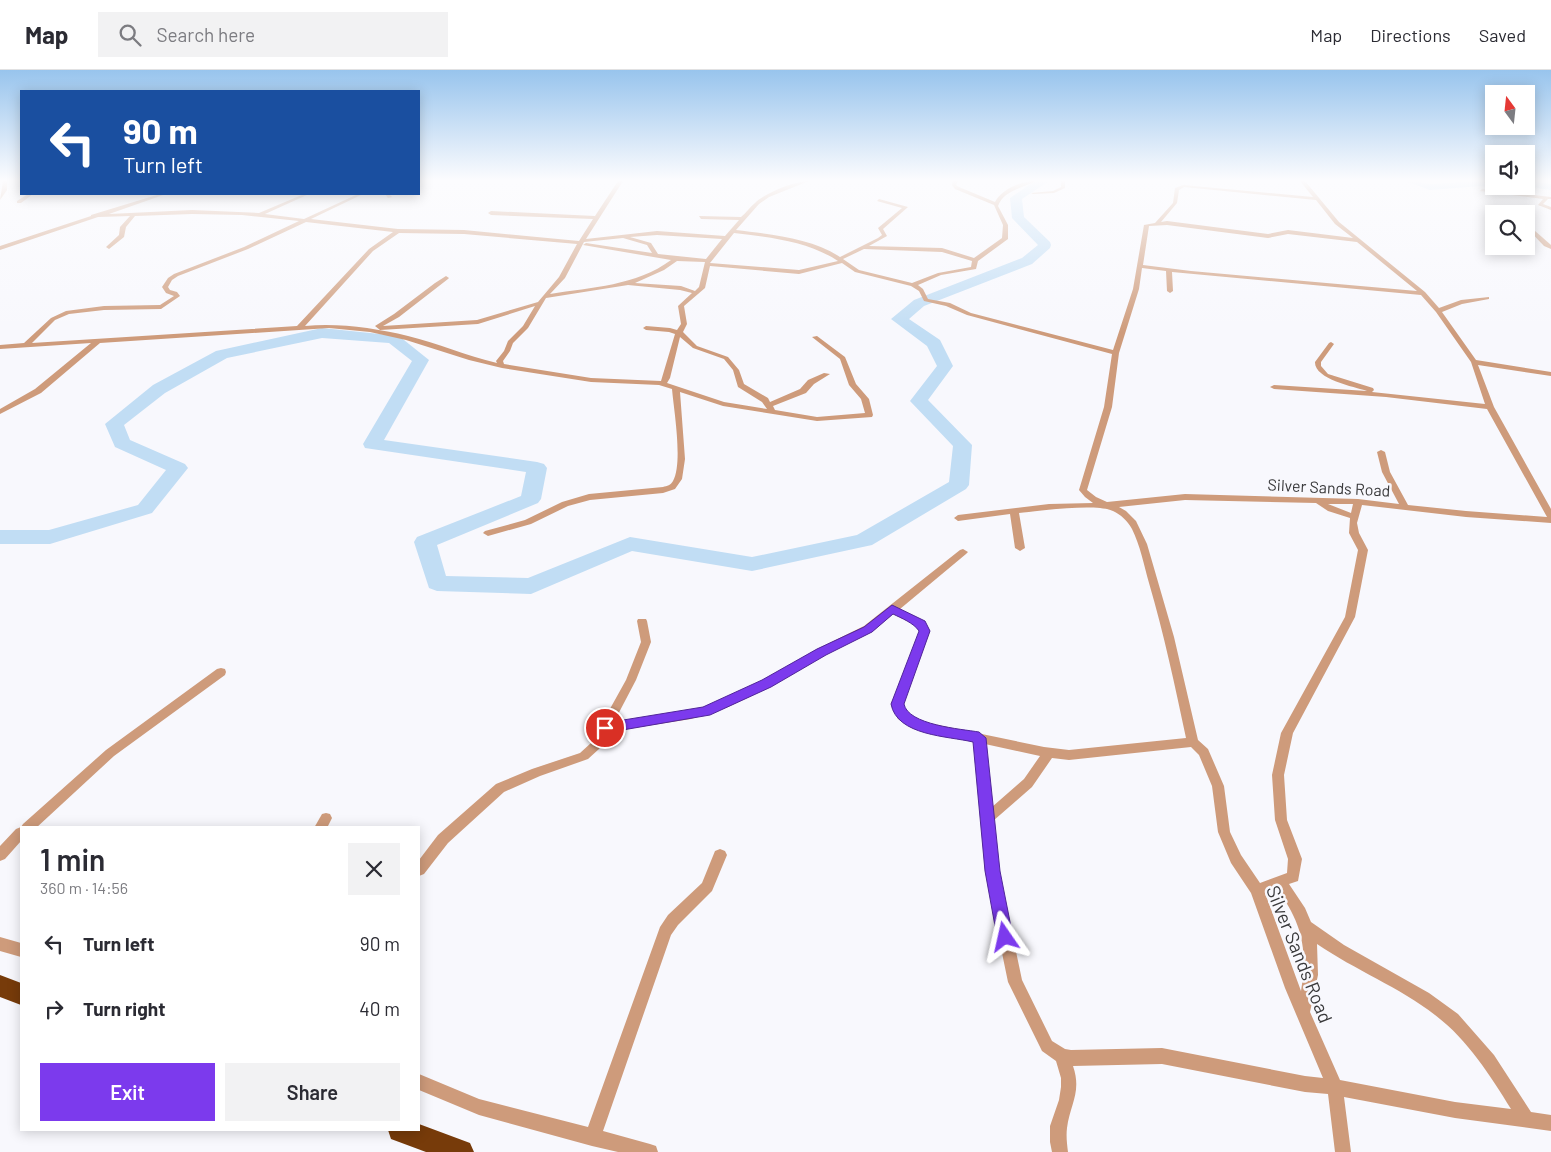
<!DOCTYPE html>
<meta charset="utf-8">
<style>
:root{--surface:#fff;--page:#f2f2f3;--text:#2b2b33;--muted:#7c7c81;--line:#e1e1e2;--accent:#7c3aed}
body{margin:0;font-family:Barlow,sans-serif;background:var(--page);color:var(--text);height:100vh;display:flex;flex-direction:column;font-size:19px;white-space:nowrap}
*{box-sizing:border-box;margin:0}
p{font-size:16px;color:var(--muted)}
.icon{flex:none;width:28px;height:28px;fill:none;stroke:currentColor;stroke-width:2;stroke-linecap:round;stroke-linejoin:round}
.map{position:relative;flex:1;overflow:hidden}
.panel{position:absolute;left:20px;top:756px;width:400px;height:305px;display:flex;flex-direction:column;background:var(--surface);border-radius:0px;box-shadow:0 2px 12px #0003}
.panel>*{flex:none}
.banner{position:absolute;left:20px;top:20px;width:400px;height:105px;border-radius:0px;box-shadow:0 2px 12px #0003;background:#1a4fa0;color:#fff;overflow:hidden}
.needle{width:32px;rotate:345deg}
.tools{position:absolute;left:1485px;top:15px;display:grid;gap:10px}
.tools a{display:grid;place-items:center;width:50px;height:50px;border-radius:0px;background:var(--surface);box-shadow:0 2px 12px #0003;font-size:25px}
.pin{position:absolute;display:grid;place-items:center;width:42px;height:42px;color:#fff;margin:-21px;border:2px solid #fff;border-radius:50%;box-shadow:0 1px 5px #0007}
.me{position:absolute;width:55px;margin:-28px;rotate:349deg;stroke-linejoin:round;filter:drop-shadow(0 0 4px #0008)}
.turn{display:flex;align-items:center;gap:18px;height:105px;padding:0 20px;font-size:22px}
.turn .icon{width:65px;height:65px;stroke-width:2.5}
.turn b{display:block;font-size:35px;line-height:42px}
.round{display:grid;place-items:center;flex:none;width:52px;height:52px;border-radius:0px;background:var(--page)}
.headline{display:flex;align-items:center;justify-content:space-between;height:85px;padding:0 20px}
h1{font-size:30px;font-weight:600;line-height:38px}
.action{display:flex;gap:10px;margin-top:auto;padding:10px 20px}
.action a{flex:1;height:58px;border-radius:0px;background:var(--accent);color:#fff;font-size:20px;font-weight:600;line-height:58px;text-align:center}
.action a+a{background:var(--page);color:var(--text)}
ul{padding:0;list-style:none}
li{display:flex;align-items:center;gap:15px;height:65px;padding:0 20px}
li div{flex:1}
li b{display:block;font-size:19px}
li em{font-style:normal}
header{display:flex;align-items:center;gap:30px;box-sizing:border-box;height:70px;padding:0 25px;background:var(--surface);border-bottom:1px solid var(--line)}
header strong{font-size:24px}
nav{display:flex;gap:28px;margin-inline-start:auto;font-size:18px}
.search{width:350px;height:45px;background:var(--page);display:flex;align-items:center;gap:12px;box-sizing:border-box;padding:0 18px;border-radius:0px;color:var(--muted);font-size:19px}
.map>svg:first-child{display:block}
</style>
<header>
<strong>Map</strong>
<div class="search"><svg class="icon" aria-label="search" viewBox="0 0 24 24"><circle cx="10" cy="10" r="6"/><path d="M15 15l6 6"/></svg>Search here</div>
<nav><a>Map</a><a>Directions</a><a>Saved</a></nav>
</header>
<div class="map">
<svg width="1551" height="1082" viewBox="0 0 1551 1082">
<rect width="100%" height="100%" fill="#f8f8fd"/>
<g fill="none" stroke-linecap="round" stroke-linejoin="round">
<g fill="#c1ddf4" fill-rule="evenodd">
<path d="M 1035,111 L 1049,111 L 1022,129 L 1024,147 L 1050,172 L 1051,175 L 1050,178 L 1032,194 L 924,236 L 909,249 L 940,270 L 953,296 L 928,330 L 972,375 L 969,415 L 966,419 L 872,475 L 752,501 L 632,481 L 531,524 L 437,521 L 429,518 L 414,472 L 417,467 L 521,426 L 526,402 L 365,378 L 363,374 L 412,291 L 389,273 L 322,268 L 227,288 L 165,323 L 124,355 L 130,370 L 185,394 L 188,398 L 152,443 L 50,474 L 0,474 L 0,460 L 49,460 L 138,435 L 166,400 L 115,377 L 105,354 L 153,315 L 216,281 L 322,258 L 399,266 L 429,290 L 384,370 L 537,392 L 544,394 L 547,398 L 541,429 L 538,433 L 437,475 L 446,506 L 528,508 L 630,467 L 752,487 L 857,465 L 949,412 L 953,376 L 910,331 L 937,296 L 927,276 L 891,249 L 914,230 L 1022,188 L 1038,175 L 1012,148 L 1010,128 Z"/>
<path d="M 1405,111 L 1431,114 L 1494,111 L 1494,115 L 1430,120 Z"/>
<path d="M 1526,111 L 1551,114 L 1551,120 L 1522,116 L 1526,116 Z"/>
</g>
<g fill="#ce9b7b" fill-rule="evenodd">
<path d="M 3,111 L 7,111 L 7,120 L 0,130 Z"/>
<path d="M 618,111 L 623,111 L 586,169 L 657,161 L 725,166 L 739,150 L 701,149 L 699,146 L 741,147 C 746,143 750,137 755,133 C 765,123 795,111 809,111 L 769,127 L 759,134 L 736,160 C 769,164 812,168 840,187 L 878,168 L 882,165 L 878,158 L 902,138 L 877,131 L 879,129 L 908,137 L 883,159 L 887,166 L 869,176 L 942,178 L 974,188 L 1002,168 L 1003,155 L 994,135 L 955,119 L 952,115 L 953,111 L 958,111 L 956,115 L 959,117 L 995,132 C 1002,119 1021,111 1036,111 C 1023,118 1004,120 998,136 L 1008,155 L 1008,169 L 978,191 L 976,199 L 941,205 L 918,215 L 923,219 L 928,229 L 950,233 L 971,243 L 1113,280 L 1133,219 L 1144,155 L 1155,153 L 1173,133 L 1175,118 L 1183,115 L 1313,127 L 1300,111 L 1305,111 L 1339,152 L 1425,222 L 1439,238 L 1461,230 L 1489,227 L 1489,229 L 1462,234 L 1442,242 L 1476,290 L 1551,302 L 1551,306 L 1478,295 L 1494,337 L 1551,439 L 1551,453 L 1466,447 L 1362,435 L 1357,453 L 1359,463 L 1368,480 L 1355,547 L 1293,663 L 1284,705 L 1287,750 L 1302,789 L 1298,811 L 1289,814 L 1305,838 L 1311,852 L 1344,875 L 1429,923 L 1458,944 L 1494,985 L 1531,1042 L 1551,1045 L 1551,1061 L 1455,1048 L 1344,1027 L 1351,1082 L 1335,1082 L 1328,1024 L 1305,1022 L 1162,994 L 1073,996 C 1082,1022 1070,1034 1067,1058 C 1066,1066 1067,1074 1068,1082 L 1052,1082 L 1050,1072 L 1050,1056 L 1059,1030 L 1061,1017 L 1061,1008 L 1056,991 L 1042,981 L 1008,912 L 985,801 L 974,672 L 912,658 L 898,649 L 891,634 L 920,561 L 917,556 L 893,544 L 872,562 L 825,585 L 770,617 L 728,637 L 691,649 L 608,662 L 599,679 L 588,689 L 540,706 L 504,722 L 448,773 L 424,804 L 419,806 L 419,790 L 438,765 L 496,714 L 532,699 L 580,683 L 591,673 L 626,610 L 641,572 L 637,551 L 638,549 L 646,549 L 647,551 L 651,572 L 636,610 L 614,652 L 691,641 L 720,631 L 762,611 L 817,579 L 864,556 L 960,480 L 963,479 L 968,482 L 966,484 L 900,539 L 925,552 L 930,561 L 903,634 L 906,643 L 919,651 L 1044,677 L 1069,680 L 1186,668 C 1175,616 1164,564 1149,513 C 1144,495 1140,475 1132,459 C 1127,450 1121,445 1113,441 C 1096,433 1039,441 1019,443 L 1025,478 L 1020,481 L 1015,478 L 1010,444 L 958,451 L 954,448 L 958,445 L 1049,434 L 1093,433 L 1085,427 L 1079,420 L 1104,337 L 1112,284 L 967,245 L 946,236 L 924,231 L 919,221 L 911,216 L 855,202 L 842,193 L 799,204 L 710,196 L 705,218 L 684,236 L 687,254 L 683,262 L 697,276 L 728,287 L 739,300 L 744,314 L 768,328 L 770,332 L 800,319 L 808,310 L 824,303 L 830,304 L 814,314 L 806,323 L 773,336 L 775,340 L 817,347 L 865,343 L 861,329 L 849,315 L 840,289 L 812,267 L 817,266 L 845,287 L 856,314 L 869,329 L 873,345 L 872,347 L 817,351 L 723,336 L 680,322 L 685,389 L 682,409 L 675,419 L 663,423 L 590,430 L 568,436 L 531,454 L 488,466 L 483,463 L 485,461 L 525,450 L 562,432 L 589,424 L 663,417 C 667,416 671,415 673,411 C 683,393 674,341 672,319 L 659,315 L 591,312 L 502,298 L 469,290 L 406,270 L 370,262 L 329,258 L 100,273 L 41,323 L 0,344 L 0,339 L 35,319 L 91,273 L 0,279 L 0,275 L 24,273 L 51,248 L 66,241 L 104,236 L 160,235 L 174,226 L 166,223 L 162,217 L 168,208 L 174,204 L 244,177 L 299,151 L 242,145 L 192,144 L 135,146 L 126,157 L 124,167 L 109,179 L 106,177 L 119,165 L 120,157 L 130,146 L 98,147 L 0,180 L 0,176 L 91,146 L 91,145 L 160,124 L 166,124 L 109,144 L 192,140 L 259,143 L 304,124 L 309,124 L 265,144 L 304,149 L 358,124 L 363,124 L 311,149 L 398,159 L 464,160 L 579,171 L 593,149 L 491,145 L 488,143 L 491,141 L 595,146 ZM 1184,117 L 1316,130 L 1335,154 L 1353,168 L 1288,160 L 1268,164 L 1167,151 L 1161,152 L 1177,133 L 1179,120 ZM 306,152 L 393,162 L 369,179 L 297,256 L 32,273 L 55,250 L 69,244 L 104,240 L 161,239 L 180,226 L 177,222 L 170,220 L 168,217 L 172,210 L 178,206 L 248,179 ZM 1167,155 L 1268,168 L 1288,164 L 1357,172 L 1417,221 L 1191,201 L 1143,195 L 1149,156 ZM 399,163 L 464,164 L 577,174 L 559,207 L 538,232 L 477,250 L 383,256 L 399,247 L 448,209 L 449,208 L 446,206 L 435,213 L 394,244 L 375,256 L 380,260 L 478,254 L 535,236 L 523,256 L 508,271 L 504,281 L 496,291 L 497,293 C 466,286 438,273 408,266 C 374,258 340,253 305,256 L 373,181 ZM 734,163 C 769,167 808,171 838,191 L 799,200 L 710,193 ZM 657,165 L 722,169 L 706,189 L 658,184 L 651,173 L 630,167 ZM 623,168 L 647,175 L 652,183 L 586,173 L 583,175 L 671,190 C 636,216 592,217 550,224 L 565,208 L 584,172 ZM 864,179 L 942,182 L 972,191 L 971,197 L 938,203 L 912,213 L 859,200 L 843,189 ZM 677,191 L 705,192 L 699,217 L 695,221 L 681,216 L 635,213 L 664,200 ZM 1142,198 L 1166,201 L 1167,221 L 1170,223 L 1173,221 L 1172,202 L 1421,225 L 1436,242 L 1471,292 L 1485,334 L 1372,322 L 1374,320 L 1373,318 L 1328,304 L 1321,296 L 1321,292 L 1334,274 L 1331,272 L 1329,273 L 1315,292 C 1314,309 1354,317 1367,321 L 1274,315 L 1270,317 L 1274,319 L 1386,327 L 1487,339 L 1547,447 L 1466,441 L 1408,435 L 1390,402 L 1385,382 L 1381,380 L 1377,382 L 1382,402 L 1399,434 L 1358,429 L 1185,424 L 1107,432 L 1096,427 L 1087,420 L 1112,337 L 1119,283 L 1139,219 ZM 628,215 L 680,220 L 692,223 L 678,236 L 681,254 L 677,260 L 670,258 L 646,256 L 643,258 L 646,260 L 669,262 L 675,264 L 661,311 L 591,308 L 504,294 L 503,291 L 510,281 L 513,273 L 528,258 L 546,228 ZM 680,267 L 693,278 L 724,289 L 733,300 L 738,317 L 762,332 L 767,339 L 724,332 L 667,313 L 670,308 ZM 1185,430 L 1316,433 L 1328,441 L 1350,448 L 1349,463 L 1358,480 L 1345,547 L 1281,663 L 1272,705 L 1275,750 L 1288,789 L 1287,803 L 1260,813 L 1241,785 L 1230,762 L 1224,716 L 1208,679 L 1198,670 L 1174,567 L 1147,474 L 1136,451 L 1126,441 L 1119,437 ZM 1328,434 L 1353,434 L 1351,443 ZM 985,674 L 1040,686 L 1024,709 L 992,737 ZM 1191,677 L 1199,685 L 1212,716 L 1218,762 L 1231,793 L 1251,823 L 1285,918 L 1323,1008 L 1305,1006 L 1162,978 L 1071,980 L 1065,979 L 1052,971 L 1022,910 L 999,801 L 993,751 L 1032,717 L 1052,688 L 1069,690 ZM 1277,819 C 1302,853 1308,879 1301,921 L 1265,823 ZM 1317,874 C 1355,900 1399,917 1435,945 C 1467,969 1490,1005 1511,1039 L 1455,1032 L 1340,1010 L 1310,942 L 1318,905 Z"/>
<path d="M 1061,111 L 1065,111 L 1065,118 L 1054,123 L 1033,124 L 1031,123 L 1053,121 L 1061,117 Z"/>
<path d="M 1482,119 L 1551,127 L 1551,129 L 1548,129 L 1543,134 L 1551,137 L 1551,140 L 1538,135 L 1543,129 L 1480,121 Z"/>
<path d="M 28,124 L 33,124 L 21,133 L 17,133 L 17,131 Z"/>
<path d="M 385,124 L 389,124 L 392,127 L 388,128 Z"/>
<path d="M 1526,153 L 1551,175 L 1551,179 L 1544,176 L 1526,157 Z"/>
<path d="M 221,598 L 225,599 L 226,602 L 225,605 L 114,686 L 36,758 L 21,758 L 21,771 L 5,789 L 0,791 L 0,776 L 16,759 L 21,757 L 23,754 L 106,680 L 217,599 Z"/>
<path d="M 326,743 L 330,744 L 332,748 L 327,758 L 314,758 L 322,744 Z"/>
<path d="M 720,779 L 725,781 L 727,785 L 712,821 L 678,855 L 671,865 L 603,1061 L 650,1074 L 656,1076 L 658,1082 L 618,1082 L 592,1076 L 479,1045 L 419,1020 L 419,1004 L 479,1029 L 588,1057 L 660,857 L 668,845 L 702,813 L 715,781 Z"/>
<path d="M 0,867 L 21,873 L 21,887 L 0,881 Z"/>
</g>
<g fill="#773b0a" fill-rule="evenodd">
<path d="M 0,905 L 21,913 L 21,935 L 0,927 Z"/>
<path d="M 419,1054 L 470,1073 L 474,1082 L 426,1082 L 391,1069 L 388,1060 L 419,1060 Z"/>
</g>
</g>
<linearGradient id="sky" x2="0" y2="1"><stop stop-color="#98c4ed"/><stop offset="0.42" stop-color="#fcfcfe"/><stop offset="1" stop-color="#fcfcfe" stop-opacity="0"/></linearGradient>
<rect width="1551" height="263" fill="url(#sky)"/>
<path fill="#7c3aed" stroke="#51269a" d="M 892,535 L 925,551 L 930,561 L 904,634 C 908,655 961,659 979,662 L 986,668 L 1000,801 L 1013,867 L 1011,872 L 1005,875 L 999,872 L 997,867 L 985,801 L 973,672 C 948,666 897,666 891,634 L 919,561 C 914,553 901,548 893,544 L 872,562 L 826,585 L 771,617 L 710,645 L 605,663 L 598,658 L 605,653 L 703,637 L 762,610 L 817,579 L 864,557 Z"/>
<g text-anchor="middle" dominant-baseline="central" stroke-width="5" stroke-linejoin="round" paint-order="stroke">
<g font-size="16" fill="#39393b" stroke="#f8f8fd">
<text transform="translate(1329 417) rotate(3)">Silver Sands Road</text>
</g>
<g font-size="19" fill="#39393b" stroke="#f8f8fd">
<text transform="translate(1300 884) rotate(68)">Silver Sands Road</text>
</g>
</g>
</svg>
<div class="tools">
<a><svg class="needle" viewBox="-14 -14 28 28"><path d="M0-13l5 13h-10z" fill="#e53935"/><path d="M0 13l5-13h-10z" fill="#7c7c81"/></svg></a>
<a><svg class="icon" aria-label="sound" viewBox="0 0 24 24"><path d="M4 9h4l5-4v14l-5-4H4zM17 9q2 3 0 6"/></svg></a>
<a><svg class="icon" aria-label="search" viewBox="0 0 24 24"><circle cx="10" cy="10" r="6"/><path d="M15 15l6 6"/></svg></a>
</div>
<div class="pin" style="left:605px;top:658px;background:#d93025"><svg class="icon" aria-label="arrive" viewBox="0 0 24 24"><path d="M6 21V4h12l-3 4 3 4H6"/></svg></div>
<svg class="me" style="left:1005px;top:867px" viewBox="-20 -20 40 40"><path d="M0-17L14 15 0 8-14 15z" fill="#7c3aed" stroke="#fff" stroke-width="4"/></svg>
<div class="banner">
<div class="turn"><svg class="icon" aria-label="left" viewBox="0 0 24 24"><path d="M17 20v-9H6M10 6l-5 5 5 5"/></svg><div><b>90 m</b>Turn left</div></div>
</div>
<section class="panel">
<div class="headline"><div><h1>1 min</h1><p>360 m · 14:56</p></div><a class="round"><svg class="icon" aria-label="close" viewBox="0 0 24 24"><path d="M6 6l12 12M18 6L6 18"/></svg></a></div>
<ul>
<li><svg class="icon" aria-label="left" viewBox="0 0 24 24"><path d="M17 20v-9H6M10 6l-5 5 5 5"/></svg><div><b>Turn left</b></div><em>90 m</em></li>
<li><svg class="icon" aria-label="right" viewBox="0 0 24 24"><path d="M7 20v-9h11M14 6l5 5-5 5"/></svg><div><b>Turn right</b></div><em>40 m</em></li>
</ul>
<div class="action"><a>Exit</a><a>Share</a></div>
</section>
</div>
